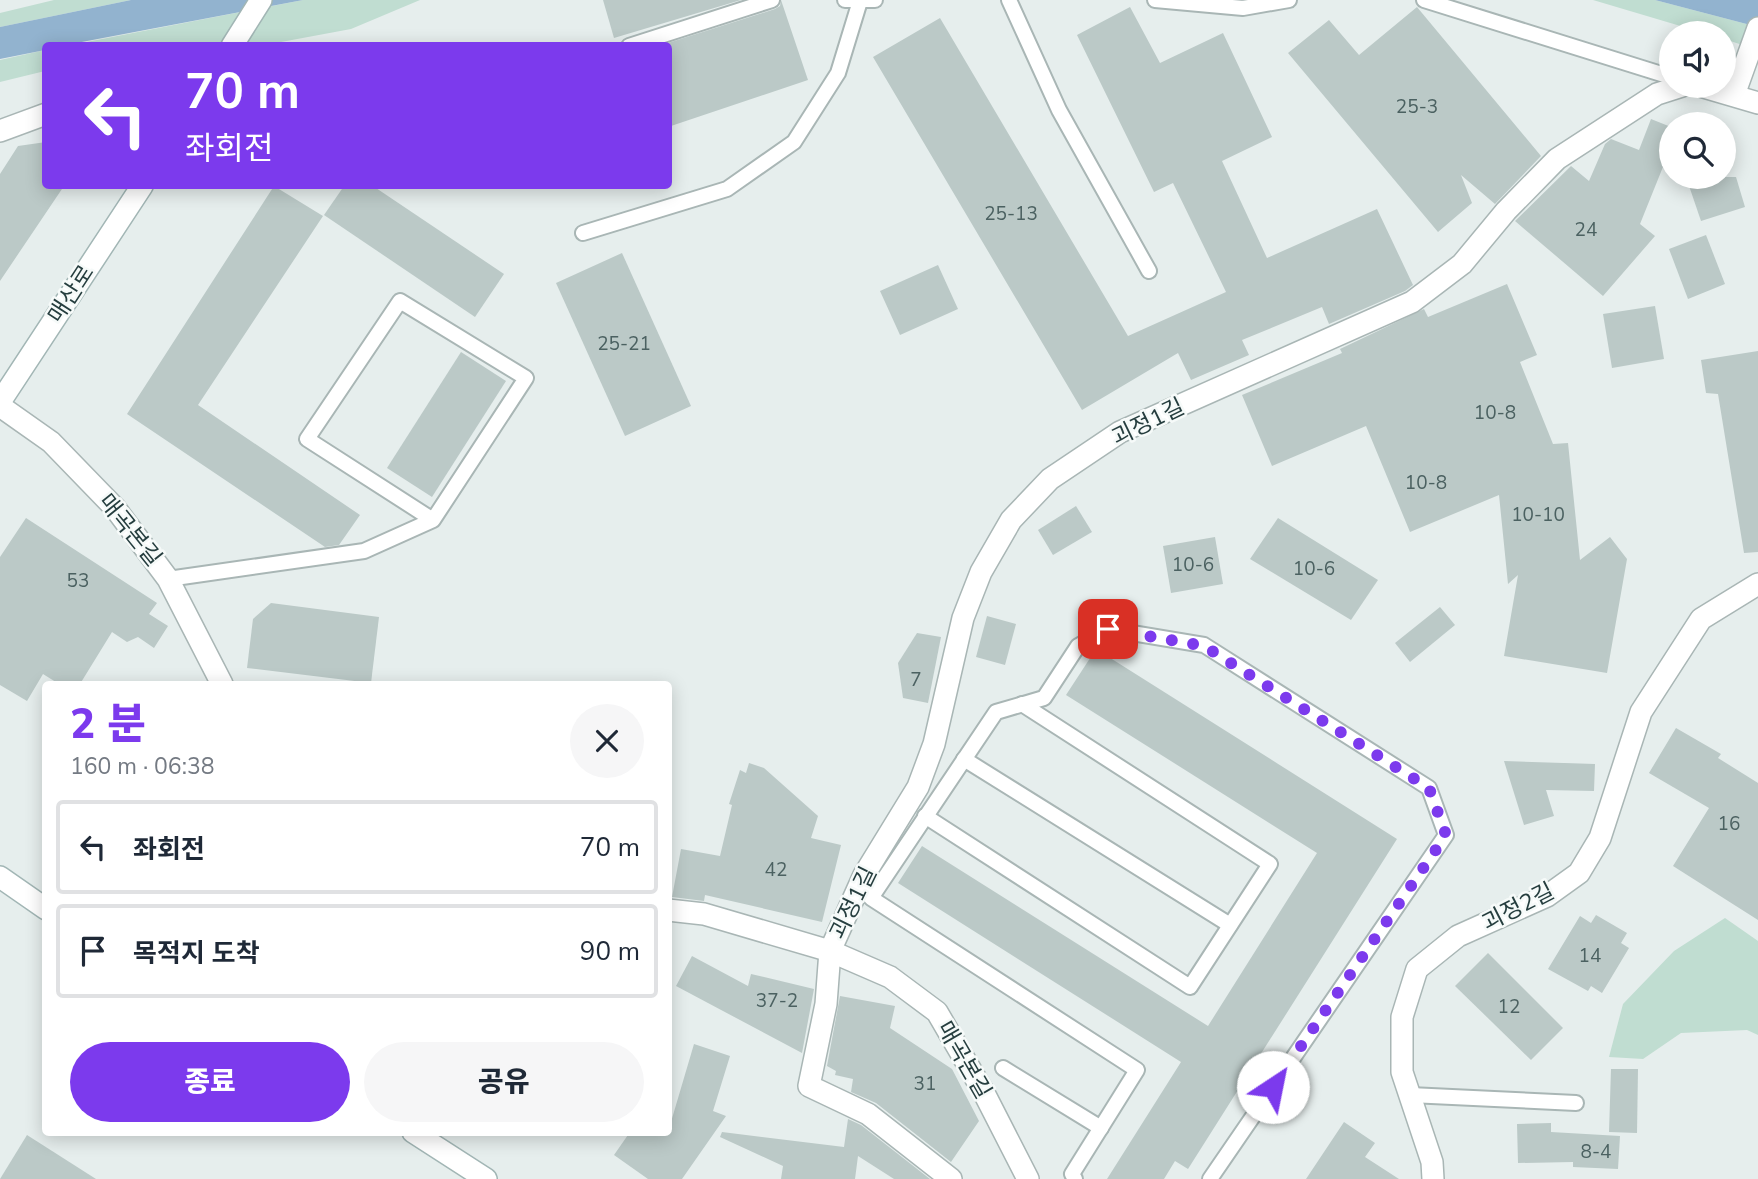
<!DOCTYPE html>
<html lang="ko">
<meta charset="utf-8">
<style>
:root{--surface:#fff;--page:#f6f6f7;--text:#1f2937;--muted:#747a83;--line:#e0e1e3;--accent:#7c3aed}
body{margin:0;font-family:"Nunito Sans","Noto Sans KR",sans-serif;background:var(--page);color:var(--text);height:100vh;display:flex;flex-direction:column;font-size:26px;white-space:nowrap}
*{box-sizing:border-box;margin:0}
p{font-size:23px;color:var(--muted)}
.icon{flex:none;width:38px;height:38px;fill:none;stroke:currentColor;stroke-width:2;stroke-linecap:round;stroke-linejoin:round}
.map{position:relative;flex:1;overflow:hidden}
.side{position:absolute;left:42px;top:681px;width:630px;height:455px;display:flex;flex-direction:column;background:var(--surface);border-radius:7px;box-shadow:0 4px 18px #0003}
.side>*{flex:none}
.banner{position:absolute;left:42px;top:42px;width:630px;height:147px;border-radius:7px;box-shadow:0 4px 18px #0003;background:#7c3aed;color:#fff;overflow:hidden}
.tools{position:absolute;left:1659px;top:21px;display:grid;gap:14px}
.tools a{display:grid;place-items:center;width:77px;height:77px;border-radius:50%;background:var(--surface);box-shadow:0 4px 18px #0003;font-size:35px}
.pin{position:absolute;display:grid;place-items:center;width:60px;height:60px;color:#fff;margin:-30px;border-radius:14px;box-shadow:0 4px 10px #0006}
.me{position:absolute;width:77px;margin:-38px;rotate:34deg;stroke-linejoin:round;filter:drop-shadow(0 0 5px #0008)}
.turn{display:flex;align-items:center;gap:24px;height:147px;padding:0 28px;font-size:32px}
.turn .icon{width:91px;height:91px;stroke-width:2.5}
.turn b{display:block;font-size:49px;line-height:60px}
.round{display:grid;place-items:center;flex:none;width:74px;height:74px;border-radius:37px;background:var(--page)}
.head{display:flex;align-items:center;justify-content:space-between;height:119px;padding:0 28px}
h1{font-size:42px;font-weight:800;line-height:52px;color:var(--accent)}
.cta{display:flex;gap:14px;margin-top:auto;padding:14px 28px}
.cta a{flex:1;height:80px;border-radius:42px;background:var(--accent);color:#fff;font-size:28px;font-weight:800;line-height:80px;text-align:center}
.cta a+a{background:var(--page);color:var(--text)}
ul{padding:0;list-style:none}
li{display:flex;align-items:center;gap:21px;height:94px;margin:0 14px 10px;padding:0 14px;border:4px solid var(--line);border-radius:7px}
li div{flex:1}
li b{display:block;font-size:26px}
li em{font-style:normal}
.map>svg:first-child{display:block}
</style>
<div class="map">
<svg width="1758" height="1179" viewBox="0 0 1758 1179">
<rect width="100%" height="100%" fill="#e6eeed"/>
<g fill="#c0ddd1">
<path d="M 54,0 L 131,0 L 0,27 L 0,13 Z"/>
<path d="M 303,0 L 420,0 L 351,29 L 265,45 L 66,46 Z"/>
<path d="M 1593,0 L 1655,0 L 1758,27 L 1758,50 L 1724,39 L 1724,33 L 1704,33 Z"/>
<path d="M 45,50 L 45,71 L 0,82 L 0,60 Z"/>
<path d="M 1725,918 L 1758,941 L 1758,1035 L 1747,1030 L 1681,1033 L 1643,1059 L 1609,1057 L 1623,1004 L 1674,951 Z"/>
</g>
<g fill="#92b3cf">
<path d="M 131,0 L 303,0 L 66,45 L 46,46 L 45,50 L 0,59 L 0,27 Z"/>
<path d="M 1655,0 L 1758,0 L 1758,27 Z"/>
</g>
<g fill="#bbc9c7">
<path d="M 603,0 L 741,0 L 614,38 Z"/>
<path d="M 781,0 L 808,80 L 668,127 L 668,43 L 775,9 L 780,6 Z"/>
<path d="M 1130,7 L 1160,63 L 1223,33 L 1272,137 L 1222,161 L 1267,258 L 1377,209 L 1413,285 L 1405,291 L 1329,324 L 1322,307 L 1242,340 L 1249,355 L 1191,380 L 1178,353 L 1082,410 L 873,57 L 940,18 L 1128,336 L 1226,292 L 1173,183 L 1154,192 L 1077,35 Z"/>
<path d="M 1417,7 L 1541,156 L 1495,204 L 1461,175 L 1472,203 L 1438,232 L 1288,53 L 1329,20 L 1359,55 Z"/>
<path d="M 1651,119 L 1671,127 L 1671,147 L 1640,224 L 1655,236 L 1603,296 L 1515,221 L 1571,166 L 1589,181 L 1605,144 L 1611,139 L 1639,150 Z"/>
<path d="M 46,142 L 46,186 L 64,186 L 0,281 L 0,174 L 18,146 Z"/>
<path d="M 1686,177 L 1736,177 L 1745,207 L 1701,221 Z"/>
<path d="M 274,186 L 323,216 L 198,405 L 360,515 L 339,545 L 325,547 L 127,414 Z"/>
<path d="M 344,186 L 373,186 L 504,274 L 475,317 L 324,215 Z"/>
<path d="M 1706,235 L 1725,284 L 1688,299 L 1669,249 Z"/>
<path d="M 622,253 L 691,406 L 625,436 L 556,283 Z"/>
<path d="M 938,265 L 958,309 L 900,335 L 880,291 Z"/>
<path d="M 1507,284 L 1537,355 L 1520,362 L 1553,444 L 1568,443 L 1580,560 L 1610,537 L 1627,559 L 1607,673 L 1504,656 L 1518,575 L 1508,584 L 1499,495 L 1410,532 L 1366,426 L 1272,466 L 1242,395 L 1342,353 L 1340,349 L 1424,309 L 1428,317 Z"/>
<path d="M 1655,306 L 1664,359 L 1612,368 L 1603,314 Z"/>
<path d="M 1758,351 L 1758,552 L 1744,553 L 1718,394 L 1706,393 L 1701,360 Z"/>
<path d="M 461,352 L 506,381 L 432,497 L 387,468 Z"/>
<path d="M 1076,506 L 1092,532 L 1053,555 L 1038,530 Z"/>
<path d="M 26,518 L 157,603 L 149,614 L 168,626 L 154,648 L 138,637 L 127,642 L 112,632 L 80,684 L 59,684 L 43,674 L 27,701 L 0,685 L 0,557 Z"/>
<path d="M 1278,518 L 1378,580 L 1351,620 L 1250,559 Z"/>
<path d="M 1215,537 L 1223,584 L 1171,593 L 1163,546 Z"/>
<path d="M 271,603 L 379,617 L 371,683 L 247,668 L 253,619 Z"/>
<path d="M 1440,607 L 1455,625 L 1410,662 L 1395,643 Z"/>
<path d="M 987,616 L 1016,624 L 1005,665 L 976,657 Z"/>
<path d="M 917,633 L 941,637 L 928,703 L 903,698 L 898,663 Z"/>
<path d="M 1096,649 L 1397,839 L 1188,1169 L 1175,1161 L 1164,1179 L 1107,1179 L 1181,1062 L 898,883 L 922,846 L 1208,1026 L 1317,853 L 1066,695 Z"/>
<path d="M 1676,728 L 1721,754 L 1718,758 L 1758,783 L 1758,920 L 1673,866 L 1709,808 L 1649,773 Z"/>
<path d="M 1504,761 L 1595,764 L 1594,791 L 1546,790 L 1554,816 L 1524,825 Z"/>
<path d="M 749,763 L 764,768 L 818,816 L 811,838 L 841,845 L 822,922 L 705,895 L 704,901 L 672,897 L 681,849 L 720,856 L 732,805 L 729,804 L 740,770 L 746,773 Z"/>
<path d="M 1596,915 L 1627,933 L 1621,943 L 1629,948 L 1602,993 L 1591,986 L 1588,991 L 1548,969 L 1580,916 L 1591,923 Z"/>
<path d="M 1488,953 L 1563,1028 L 1531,1060 L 1455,986 Z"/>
<path d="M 692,956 L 748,986 L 751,974 L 814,989 L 802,1053 L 676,986 Z"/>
<path d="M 840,996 L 895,1006 L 890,1028 L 952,1069 L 979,1121 L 951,1162 L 876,1103 L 851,1092 L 853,1079 L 835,1075 L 836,1071 L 827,1066 Z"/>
<path d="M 694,1044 L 730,1056 L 713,1111 L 726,1116 L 682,1179 L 648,1179 L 614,1155 L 630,1132 L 668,1132 Z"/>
<path d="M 1611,1069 L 1638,1069 L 1637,1133 L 1609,1132 Z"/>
<path d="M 848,1119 L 861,1125 L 930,1179 L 894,1179 L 858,1156 L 855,1179 L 781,1179 L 783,1166 L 720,1137 L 722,1132 L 844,1147 Z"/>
<path d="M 1344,1122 L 1375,1143 L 1365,1157 L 1399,1179 L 1306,1179 Z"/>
<path d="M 1551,1123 L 1551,1132 L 1620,1136 L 1618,1169 L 1573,1167 L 1573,1162 L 1518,1163 L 1517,1124 Z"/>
<path d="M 27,1135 L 96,1179 L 0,1179 Z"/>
</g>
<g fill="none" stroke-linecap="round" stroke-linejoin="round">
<g stroke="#a9b6b5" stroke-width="18">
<g id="lane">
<path d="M 845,0 L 875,0"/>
<path d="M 1009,0 L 1059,110 L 1149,271"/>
<path d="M 1155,0 L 1243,8 L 1289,0"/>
<path d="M 1424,0 L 1671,77"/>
<path d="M 629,46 L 772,0"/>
<path d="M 583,233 L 727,189 L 794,142 L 838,73 L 860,1"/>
<path d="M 168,579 L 364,551 L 433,520 L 526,378 L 400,301 L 307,439 L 433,520"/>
<path d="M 964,759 L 1230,925"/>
<path d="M 925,816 L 1190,987 L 1270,864 L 1022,704"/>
<path d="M 1003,1068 L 1101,1128"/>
<path d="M 1410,1095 L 1576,1103"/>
<path d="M 1075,1179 L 1072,1174 L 1137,1070 L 871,898 L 996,712 L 1044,698 L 1078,646 L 1108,629 L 1204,645 L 1429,788 L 1446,835 L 1210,1179"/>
</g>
</g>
<g stroke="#a9b6b5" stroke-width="24">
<g id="street">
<path d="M 1700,86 L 1758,103"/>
<path d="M 1734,95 L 1758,28"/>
<path d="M 0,131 L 46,114"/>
<path d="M 0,406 L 51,442 L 115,508 L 168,579 L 222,684"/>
<path d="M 668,910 L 704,914 L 830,951 L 890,977 L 937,1012 L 983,1091 L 1028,1179"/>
<path d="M 951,1179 L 868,1114 L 809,1086 L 826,1004 L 830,951 L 864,875 L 918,787 L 934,744 L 963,618 L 981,572 L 1011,520 L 1050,479 L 1120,432 L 1412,302 L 1462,264 L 1506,211 L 1557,159 L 1657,94 L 1682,86"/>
<path d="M 1433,1179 L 1432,1162 L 1402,1072 L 1402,1017 L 1417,969 L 1458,936 L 1547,896 L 1579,873 L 1600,838 L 1641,712 L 1701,619 L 1758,584"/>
</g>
</g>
<g stroke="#a2b6b5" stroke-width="24">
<g id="secondary">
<path d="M 232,46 L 261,0"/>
<path d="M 0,402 L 142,186"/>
<path d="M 0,877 L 46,909"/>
<path d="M 413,1132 L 486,1179"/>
</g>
</g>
<use href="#lane" stroke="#fff" stroke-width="14"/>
<use href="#street" stroke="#fff" stroke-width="21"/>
<use href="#secondary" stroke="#fff" stroke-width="21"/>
</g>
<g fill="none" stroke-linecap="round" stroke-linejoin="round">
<path stroke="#7c3aed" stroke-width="12" stroke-dasharray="0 21.6" d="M 1108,629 L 1204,646 L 1429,788 L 1446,835 L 1273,1087"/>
</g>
<g text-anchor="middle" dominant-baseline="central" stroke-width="5" stroke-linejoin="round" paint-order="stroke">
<g font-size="19" fill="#4b6161">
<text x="1417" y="107">25-3</text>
<text x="1011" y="214">25-13</text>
<text x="1586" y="230">24</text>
<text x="624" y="344">25-21</text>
<text x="1495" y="413">10-8</text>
<text x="1426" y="483">10-8</text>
<text x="1538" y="515">10-10</text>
<text x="1193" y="565">10-6</text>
<text x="1314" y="569">10-6</text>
<text x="78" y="581">53</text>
<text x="916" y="680">7</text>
<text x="1729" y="824">16</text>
<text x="776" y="870">42</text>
<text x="1590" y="956">14</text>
<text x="777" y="1001">37-2</text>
<text x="1509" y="1007">12</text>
<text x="925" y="1084">31</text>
<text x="1596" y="1152">8-4</text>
</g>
<g font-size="23" fill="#263e3f" stroke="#f6faf9">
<text transform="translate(71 294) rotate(-57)">매산로</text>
<text transform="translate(1148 422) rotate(-26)">괴정1길</text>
<text transform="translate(130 530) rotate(51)">매곡본길</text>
<text transform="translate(853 903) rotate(-64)">괴정1길</text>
<text transform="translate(1518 907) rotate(-27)">괴정2길</text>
<text transform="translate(964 1060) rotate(60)">매곡본길</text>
</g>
</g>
</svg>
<div class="tools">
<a><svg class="icon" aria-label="sound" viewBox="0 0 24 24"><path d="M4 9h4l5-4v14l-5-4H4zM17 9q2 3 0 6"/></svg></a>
<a><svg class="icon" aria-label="search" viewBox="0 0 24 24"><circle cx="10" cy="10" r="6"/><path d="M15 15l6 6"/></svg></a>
</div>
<div class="pin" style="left:1108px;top:629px;background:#d93025"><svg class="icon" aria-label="arrive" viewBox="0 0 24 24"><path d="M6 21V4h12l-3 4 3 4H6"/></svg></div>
<svg class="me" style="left:1273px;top:1087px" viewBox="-20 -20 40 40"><circle r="19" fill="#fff"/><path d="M0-13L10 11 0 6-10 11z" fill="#7c3aed"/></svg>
<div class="banner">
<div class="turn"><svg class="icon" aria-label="left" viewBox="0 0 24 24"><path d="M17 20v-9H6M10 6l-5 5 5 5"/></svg><div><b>70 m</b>좌회전</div></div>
</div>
<section class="side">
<div class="head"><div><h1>2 분</h1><p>160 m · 06:38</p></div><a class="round"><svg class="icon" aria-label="close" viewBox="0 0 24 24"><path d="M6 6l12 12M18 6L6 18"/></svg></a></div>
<ul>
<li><svg class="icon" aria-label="left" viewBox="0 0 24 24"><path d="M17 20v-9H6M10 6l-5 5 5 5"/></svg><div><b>좌회전</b></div><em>70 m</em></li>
<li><svg class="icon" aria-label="arrive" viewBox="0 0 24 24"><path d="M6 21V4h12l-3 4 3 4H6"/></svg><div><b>목적지 도착</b></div><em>90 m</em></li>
</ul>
<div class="cta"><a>종료</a><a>공유</a></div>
</section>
</div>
